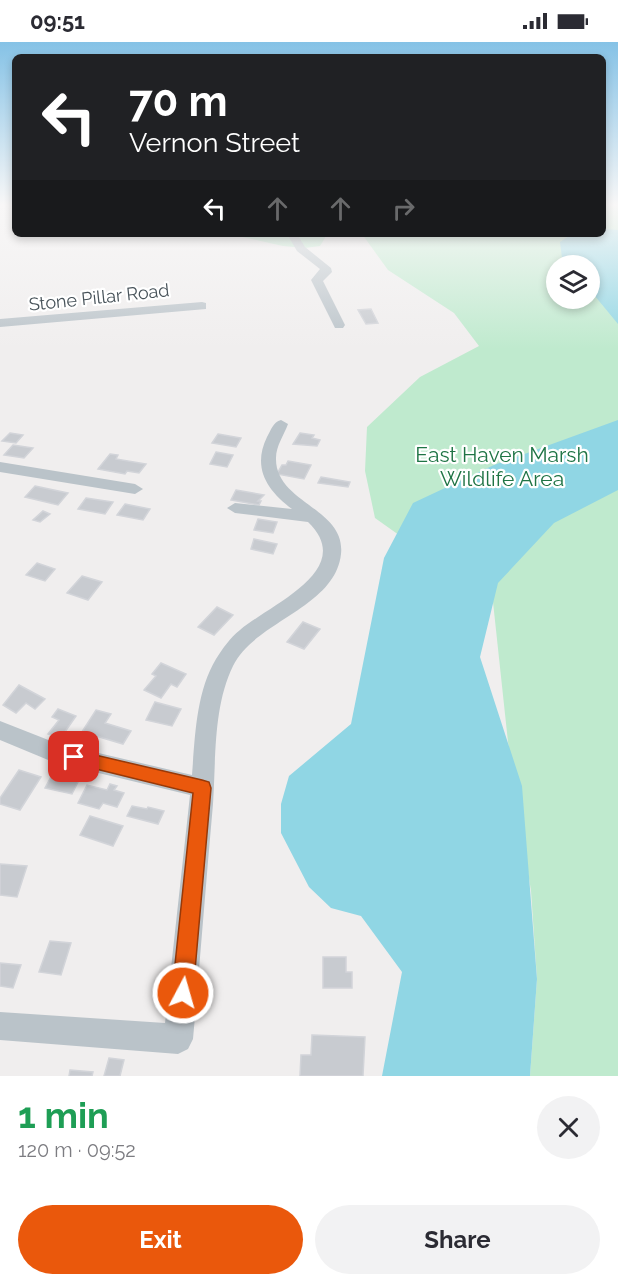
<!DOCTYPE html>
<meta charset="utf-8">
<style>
:root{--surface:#fff;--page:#f2f2f3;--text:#2b2b33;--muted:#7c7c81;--accent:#ea580c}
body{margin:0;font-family:Raleway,sans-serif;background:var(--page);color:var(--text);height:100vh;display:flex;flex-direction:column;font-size:22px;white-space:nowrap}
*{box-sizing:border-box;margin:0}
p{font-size:20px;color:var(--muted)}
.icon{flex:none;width:33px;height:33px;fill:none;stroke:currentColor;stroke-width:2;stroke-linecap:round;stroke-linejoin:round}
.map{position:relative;height:1034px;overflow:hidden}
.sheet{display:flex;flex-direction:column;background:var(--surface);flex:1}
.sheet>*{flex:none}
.guide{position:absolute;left:12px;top:12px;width:594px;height:183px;border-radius:9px;box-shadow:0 3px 9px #0003;background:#202124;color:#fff;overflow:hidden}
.controls{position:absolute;left:546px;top:213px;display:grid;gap:12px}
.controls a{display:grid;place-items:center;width:54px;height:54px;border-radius:50%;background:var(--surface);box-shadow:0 3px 9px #0003;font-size:30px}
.pin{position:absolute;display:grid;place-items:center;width:51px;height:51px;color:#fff;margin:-26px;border-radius:12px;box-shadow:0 3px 9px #0006}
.me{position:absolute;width:66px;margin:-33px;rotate:6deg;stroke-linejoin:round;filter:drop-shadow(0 0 4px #0008)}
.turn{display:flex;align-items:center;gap:21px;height:126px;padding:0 18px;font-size:27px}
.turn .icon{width:78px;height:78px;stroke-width:2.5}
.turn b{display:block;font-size:42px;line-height:51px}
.lanes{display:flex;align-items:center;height:57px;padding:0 18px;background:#0003;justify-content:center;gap:30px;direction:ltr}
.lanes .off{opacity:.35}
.round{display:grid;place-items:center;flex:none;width:63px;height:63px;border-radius:32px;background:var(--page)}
.summary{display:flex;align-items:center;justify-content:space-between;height:102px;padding:0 18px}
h1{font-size:36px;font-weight:700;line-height:45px;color:#1e9e55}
.action{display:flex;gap:12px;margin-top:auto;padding:12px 18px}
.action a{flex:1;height:69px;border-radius:36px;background:var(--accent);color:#fff;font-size:24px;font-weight:700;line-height:69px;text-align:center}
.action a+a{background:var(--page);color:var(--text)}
.status{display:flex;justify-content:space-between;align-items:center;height:42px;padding:0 30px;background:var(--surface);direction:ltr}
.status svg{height:16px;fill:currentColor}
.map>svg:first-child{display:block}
</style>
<div class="status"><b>09:51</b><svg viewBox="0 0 49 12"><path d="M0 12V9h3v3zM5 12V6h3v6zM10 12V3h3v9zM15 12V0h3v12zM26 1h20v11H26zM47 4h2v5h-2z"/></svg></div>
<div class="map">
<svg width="618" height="1034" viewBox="0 0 618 1034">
<rect width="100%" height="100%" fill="#f0eeee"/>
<g fill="#bfeace" fill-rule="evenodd">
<path d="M 603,162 L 618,162 L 618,1034 L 530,1034 L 537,937 L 531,849 L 508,700 L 493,560 L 375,476 L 365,429 L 367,385 L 420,335 L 479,304 L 454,271 L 388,228 L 362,192 L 603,192 ZM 556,224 L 590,224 L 590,256 L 556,256 Z"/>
<path d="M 229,192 L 325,192 L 325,196 L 320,204 L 305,206 L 283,204 Z"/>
</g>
<g fill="#90d6e4">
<path d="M 603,187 L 618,188 L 618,282 L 590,248 L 590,224 L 569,223 L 562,216 L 560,200 L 572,192 L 603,192 Z"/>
<path d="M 618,378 L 618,448 L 554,481 L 498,541 L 480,615 L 522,744 L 537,937 L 530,1034 L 382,1034 L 402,930 L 361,874 L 331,866 L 309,845 L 281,791 L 281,762 L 289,734 L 351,682 L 384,516 L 413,461 L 494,423 Z"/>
</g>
<g fill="#c8cbd0" stroke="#d2d4d9" stroke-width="1.5">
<path d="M 371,267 L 378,281 L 366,282 L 358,268 Z"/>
<path d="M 10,391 L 23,393 L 16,401 L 2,399 Z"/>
<path d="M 300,391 L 314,393 L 312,396 L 320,398 L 317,404 L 293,402 Z"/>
<path d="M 218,392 L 241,396 L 236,405 L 212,401 Z"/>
<path d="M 13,403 L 33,406 L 24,416 L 4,413 Z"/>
<path d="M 216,410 L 233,413 L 227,425 L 210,422 Z"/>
<path d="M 110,412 L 118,413 L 116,417 L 146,422 L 139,431 L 127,429 L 125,432 L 98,427 Z"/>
<path d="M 288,419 L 311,423 L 304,437 L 277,432 L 282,423 L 286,423 Z"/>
<path d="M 321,435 L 350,440 L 348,445 L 318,441 Z"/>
<path d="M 35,444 L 68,451 L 58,463 L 25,455 Z"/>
<path d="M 236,448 L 264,453 L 258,459 L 261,459 L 259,463 L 231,458 Z"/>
<path d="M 86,456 L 113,460 L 105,472 L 78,467 Z"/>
<path d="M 125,462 L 150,467 L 143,478 L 117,473 Z"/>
<path d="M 43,469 L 50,472 L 40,480 L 33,478 Z"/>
<path d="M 258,477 L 277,480 L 273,491 L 254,488 Z"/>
<path d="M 254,497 L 277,502 L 273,512 L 251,507 Z"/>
<path d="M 37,521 L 55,527 L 45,539 L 26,533 Z"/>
<path d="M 82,534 L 102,540 L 88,558 L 67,551 Z"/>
<path d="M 217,565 L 233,573 L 214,593 L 198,585 Z"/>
<path d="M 303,580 L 320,587 L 304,607 L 287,600 Z"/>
<path d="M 161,621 L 186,632 L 177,645 L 171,642 L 161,656 L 144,648 L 156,634 L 152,632 Z"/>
<path d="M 19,643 L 45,657 L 35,667 L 26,661 L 16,671 L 3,663 Z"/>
<path d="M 155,660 L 181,667 L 172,684 L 146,678 Z"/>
<path d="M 58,667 L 76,674 L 60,697 L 48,692 L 59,678 L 52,675 Z"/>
<path d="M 96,668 L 111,672 L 105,681 L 131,689 L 123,702 L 96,694 L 90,703 L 76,699 Z"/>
<path d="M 19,728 L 41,735 L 20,768 L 0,762 L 0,756 Z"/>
<path d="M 65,728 L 82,732 L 72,752 L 45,746 L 54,729 L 63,731 Z"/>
<path d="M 110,742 L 117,744 L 114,748 L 124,751 L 117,765 L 103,761 L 99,767 L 78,761 L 87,743 L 107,748 Z"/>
<path d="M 132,764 L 147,767 L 148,765 L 164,769 L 158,782 L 127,774 Z"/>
<path d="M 90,774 L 123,784 L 113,804 L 80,793 Z"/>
<path d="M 0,822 L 27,824 L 17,855 L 0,853 Z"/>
<path d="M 50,899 L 71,901 L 61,933 L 39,930 Z"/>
<path d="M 323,915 L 346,915 L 346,930 L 352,930 L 352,946 L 323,946 Z"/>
<path d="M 0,921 L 21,923 L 13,946 L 0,944 Z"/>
<path d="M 312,993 L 365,995 L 363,1034 L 300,1034 L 301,1013 L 311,1013 Z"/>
<path d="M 109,1016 L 124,1018 L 120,1034 L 104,1034 Z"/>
<path d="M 70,1028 L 93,1030 L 92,1034 L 69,1034 Z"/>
</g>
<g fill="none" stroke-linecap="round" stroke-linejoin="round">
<g fill="#bac3c9" fill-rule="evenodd">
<path d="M 287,192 L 297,192 L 305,205 L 331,226 L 332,230 L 323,239 L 345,283 L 343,286 L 335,286 L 311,238 L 320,227 L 297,209 Z"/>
<path d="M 202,260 L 206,261 L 206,267 L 0,285 L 0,277 Z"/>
<path d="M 281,378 L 288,382 C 284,393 276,404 276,416 C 275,461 346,466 341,512 C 335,566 255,579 233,624 C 213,665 216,717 213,762 C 206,840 200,919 193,997 L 188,1007 L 178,1012 L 0,998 L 0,970 L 165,981 L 190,753 L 53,720 L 0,698 L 0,679 L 56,701 L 192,733 C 195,695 196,650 216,617 C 223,606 230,596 240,588 C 269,563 358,528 308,480 L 235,471 L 227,466 L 235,461 L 292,467 C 267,448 252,426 267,395 C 271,388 273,380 281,378 Z"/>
<path d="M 0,420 L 135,442 L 143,447 L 135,452 L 0,430 Z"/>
</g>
</g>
<linearGradient id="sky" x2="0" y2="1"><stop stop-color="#85c2e6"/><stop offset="0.53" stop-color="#f8f7f7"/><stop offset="1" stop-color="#f8f7f7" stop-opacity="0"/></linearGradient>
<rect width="618" height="307" fill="url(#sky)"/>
<path fill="#ea580c" stroke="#983908" stroke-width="1.5" d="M 74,708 L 202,738 L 209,740 L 211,746 L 193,951 L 190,959 L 183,962 L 175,959 L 172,951 L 193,751 L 68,720 L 66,715 L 68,710 Z"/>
<g text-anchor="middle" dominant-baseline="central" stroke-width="4.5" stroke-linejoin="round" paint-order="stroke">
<g font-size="18" fill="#475259" stroke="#fff">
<text transform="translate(99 255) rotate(-6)">Stone Pillar Road</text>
</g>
<g font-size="21" fill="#1f7445" stroke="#fff">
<text x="502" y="412">East Haven Marsh<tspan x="502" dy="24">Wildlife Area</tspan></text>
</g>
</g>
</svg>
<div class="controls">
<a><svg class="icon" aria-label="layers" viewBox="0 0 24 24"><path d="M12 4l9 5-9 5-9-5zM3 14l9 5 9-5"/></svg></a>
</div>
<div class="pin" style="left:74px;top:715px;background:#d93025"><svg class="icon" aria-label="arrive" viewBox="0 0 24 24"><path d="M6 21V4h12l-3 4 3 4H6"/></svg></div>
<svg class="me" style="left:183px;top:951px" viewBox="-20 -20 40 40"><circle r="17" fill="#ea580c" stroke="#fff" stroke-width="3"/><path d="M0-11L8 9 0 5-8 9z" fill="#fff"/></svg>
<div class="guide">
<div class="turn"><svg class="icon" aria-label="left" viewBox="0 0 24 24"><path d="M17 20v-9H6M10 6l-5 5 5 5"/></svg><div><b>70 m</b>Vernon Street</div></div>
<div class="lanes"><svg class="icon" aria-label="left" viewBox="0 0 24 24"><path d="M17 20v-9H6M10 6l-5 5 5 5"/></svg><svg class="icon off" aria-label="ahead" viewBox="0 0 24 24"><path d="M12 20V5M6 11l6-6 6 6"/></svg><svg class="icon off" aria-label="ahead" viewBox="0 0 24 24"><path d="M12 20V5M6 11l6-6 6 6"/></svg><svg class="icon off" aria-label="right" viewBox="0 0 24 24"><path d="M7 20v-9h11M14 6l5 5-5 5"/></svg></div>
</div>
</div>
<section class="sheet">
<div class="summary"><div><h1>1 min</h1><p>120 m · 09:52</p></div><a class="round"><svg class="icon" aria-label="close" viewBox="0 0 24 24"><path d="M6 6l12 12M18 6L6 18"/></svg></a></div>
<div class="action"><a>Exit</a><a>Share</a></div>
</section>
